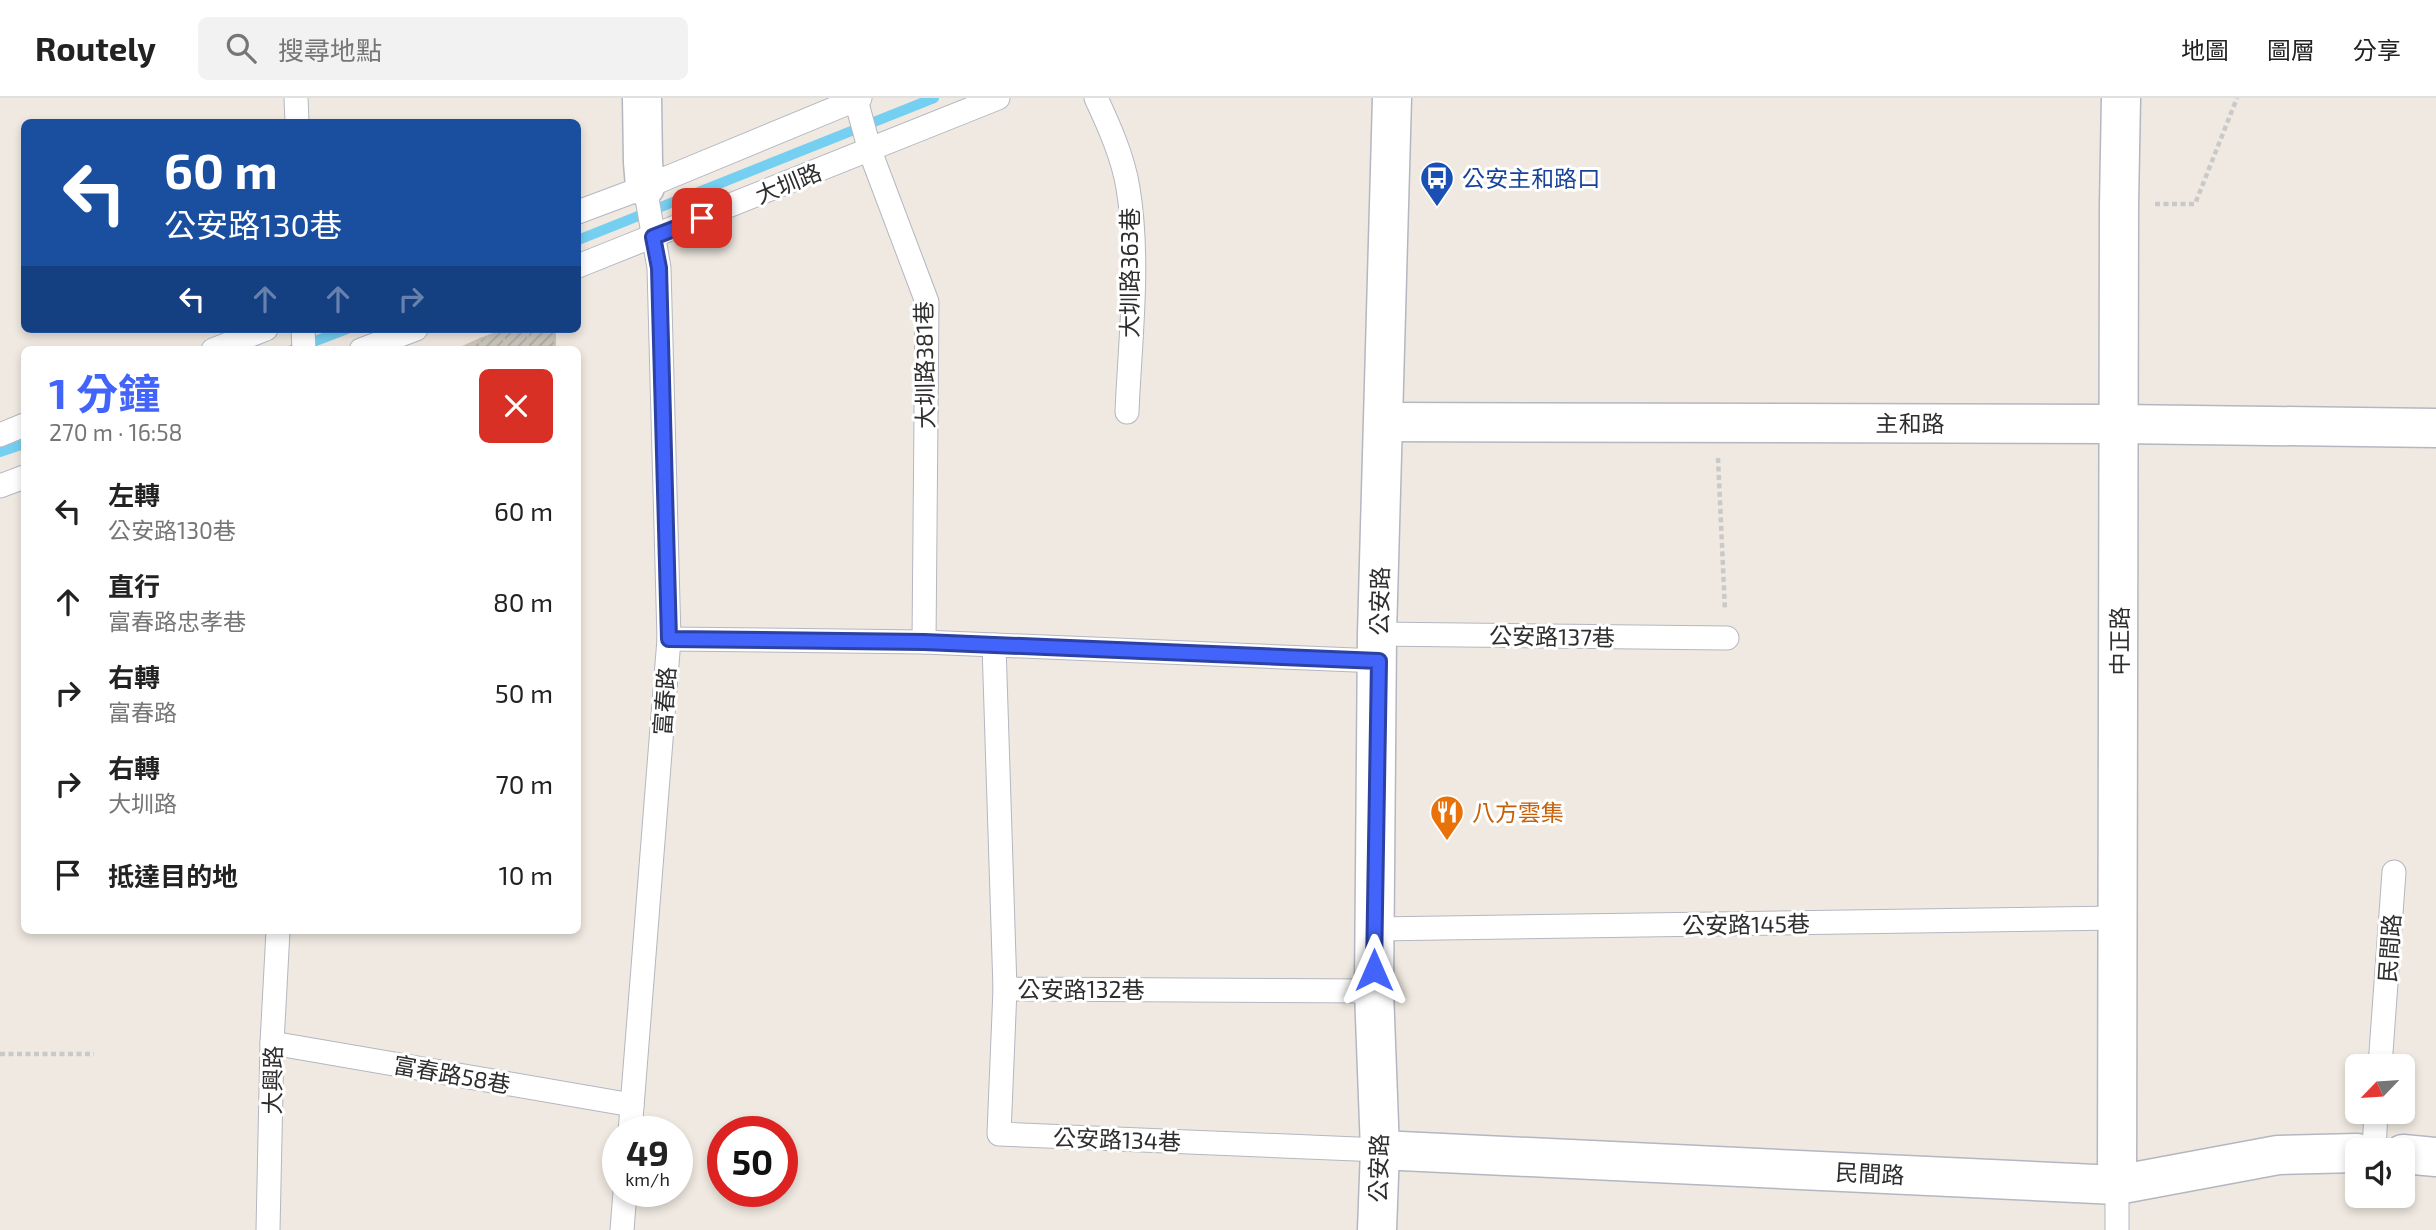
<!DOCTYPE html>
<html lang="zh-TW">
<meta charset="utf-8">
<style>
:root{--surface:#fff;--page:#f2f2f2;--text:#222;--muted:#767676;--line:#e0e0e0;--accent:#4264fb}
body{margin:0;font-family:"Exo 2","Noto Sans TC",sans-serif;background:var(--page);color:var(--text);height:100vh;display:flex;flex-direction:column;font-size:26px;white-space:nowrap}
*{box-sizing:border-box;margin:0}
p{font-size:23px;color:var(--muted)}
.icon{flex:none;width:38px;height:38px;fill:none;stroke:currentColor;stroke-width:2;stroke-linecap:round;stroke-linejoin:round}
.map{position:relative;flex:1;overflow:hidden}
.details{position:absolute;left:21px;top:248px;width:560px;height:588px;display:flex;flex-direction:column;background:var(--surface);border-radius:10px;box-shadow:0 4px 10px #0003}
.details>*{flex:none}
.banner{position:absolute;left:21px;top:21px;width:560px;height:214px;border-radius:10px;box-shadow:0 4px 10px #0003;background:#1a4fa0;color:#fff;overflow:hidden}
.needle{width:46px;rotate:245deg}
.tools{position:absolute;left:2345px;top:956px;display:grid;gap:14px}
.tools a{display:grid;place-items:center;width:70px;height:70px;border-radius:10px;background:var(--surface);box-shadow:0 4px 10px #0003;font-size:35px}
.speed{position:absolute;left:602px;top:1018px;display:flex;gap:14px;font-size:35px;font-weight:700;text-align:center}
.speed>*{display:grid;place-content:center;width:91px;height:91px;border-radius:50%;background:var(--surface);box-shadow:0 4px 10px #0003;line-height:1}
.speed small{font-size:18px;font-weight:400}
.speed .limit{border:10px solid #d22;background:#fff;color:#111}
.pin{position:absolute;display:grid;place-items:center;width:60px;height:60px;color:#fff;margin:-30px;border-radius:14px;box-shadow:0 4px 10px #0006}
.me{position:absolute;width:77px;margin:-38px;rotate:0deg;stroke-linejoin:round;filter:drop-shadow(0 0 5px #0008)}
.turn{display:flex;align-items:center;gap:24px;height:147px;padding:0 28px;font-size:32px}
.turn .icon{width:91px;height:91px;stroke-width:2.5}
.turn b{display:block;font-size:49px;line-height:60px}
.lanes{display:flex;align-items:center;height:66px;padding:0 28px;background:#0003;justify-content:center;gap:35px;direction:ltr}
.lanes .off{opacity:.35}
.round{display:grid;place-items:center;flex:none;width:74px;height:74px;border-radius:10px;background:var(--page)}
.summary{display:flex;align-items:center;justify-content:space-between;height:119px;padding:0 28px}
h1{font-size:42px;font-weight:700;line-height:52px;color:var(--accent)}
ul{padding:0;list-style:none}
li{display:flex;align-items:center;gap:21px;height:91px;padding:0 28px}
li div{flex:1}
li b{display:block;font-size:26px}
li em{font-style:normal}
header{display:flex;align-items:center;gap:42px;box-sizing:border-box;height:98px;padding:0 35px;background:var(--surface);border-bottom:2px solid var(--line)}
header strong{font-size:33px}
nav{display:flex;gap:38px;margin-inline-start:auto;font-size:24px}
.search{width:490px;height:63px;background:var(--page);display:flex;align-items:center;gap:18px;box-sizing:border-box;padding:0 24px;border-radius:10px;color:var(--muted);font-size:26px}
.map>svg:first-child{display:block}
</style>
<header>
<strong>Routely</strong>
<div class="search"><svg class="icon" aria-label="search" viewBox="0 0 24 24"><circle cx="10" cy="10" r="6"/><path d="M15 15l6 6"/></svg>搜尋地點</div>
<nav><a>地圖</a><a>圖層</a><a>分享</a></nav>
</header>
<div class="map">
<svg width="2436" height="1132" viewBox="0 0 2436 1132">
<defs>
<pattern id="building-hatch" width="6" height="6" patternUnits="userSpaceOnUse" patternTransform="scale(1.75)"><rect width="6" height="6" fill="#cbc7bf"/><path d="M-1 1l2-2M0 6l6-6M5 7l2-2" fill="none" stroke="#afaba4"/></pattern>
</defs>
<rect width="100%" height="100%" fill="#efe9e1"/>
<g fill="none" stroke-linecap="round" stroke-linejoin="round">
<g stroke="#75cff0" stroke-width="10">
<path d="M 578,142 L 934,0"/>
<path d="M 292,252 L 347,231"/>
<path d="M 0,354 L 24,346"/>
</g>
</g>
<g fill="url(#building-hatch)" stroke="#cbc5ba" stroke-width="2">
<rect x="528" y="231" width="27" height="21"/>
<path d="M 528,231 L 528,252 L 504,252 L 504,232 Z"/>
<path d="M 504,232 L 504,252 L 480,252 L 480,241 Z"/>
<path d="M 480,241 L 480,252 L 458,252 L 458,251 Z"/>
</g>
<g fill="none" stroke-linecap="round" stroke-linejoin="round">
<g stroke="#b4b7c1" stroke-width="25">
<g id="service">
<path d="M 296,0 L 297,24"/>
<path d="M 1096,0 C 1109,28 1123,59 1128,90 C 1140,163 1130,241 1127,314"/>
<path d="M 856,2 L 870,53 L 927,204 L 924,544"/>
<path d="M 578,114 L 645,89 L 860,0"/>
<path d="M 578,168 L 998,0"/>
<path d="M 303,231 L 304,252"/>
<path d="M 213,252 L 266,231"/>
<path d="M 361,252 L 416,231"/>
<path d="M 0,337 L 24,327"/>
<path d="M 0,388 L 24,379"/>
<path d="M 1377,536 L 1727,540"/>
<path d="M 669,541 L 924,544 L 1379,563"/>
<path d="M 994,547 L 1005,891 L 1374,893"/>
<path d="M 1375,831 L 2118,820"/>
<path d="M 1005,891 L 999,1036 L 1380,1052"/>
<path d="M 272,945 L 632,1007"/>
<path d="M 2380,968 L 2394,774"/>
<path d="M 630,1034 L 669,541 L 659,170 L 645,89"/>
<path d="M 2374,1052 L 2376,1013"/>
<path d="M 268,1132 L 272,945 L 278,833"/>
<path d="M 622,1132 L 625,1094"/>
<path d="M 2117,1132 L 2117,1087"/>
</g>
</g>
<g stroke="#b4b7c1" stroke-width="41">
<g id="minor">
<path d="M 642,0 L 643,64 L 645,89"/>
<path d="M 1385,324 L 2119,326 L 2436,330"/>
<path d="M 1380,1052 L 2117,1087 L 2278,1057 L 2357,1055"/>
<path d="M 2403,1056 L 2436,1059"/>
<path d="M 2117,1087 L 2119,107 L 2121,0"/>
</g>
</g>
<g stroke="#b4b7c1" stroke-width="41">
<path id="secondary" d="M 1377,1132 L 1380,1052 L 1374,893 L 1377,536 L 1392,0"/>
</g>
<g stroke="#c9c9c9" stroke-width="4.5" stroke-dasharray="5 3.5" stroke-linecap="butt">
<path d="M 2155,106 L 2195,106 L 2237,0"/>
<path d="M 1718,360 L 1725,512"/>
<path d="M 0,956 L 94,956"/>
</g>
<use href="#service" stroke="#fff" stroke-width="23"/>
<use href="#minor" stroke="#fff" stroke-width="38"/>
<use href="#secondary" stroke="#fff" stroke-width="38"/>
</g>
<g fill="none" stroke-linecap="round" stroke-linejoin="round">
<g stroke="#2b41a3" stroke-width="18">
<path id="route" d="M 702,120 L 653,139 L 659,170 L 669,541 L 924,544 L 1379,563 L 1374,872"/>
</g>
<use href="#route" stroke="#4264fb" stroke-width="12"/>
</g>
<defs>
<g id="bus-pin" transform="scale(1.75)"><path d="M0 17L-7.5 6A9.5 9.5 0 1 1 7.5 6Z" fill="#1a4fb4" stroke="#fff"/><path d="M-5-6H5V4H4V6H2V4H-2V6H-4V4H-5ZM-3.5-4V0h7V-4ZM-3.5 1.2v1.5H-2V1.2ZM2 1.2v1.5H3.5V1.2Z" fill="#fff"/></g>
<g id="restaurant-pin" transform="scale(1.75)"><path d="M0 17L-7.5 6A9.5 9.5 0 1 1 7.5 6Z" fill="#e8710a" stroke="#fff"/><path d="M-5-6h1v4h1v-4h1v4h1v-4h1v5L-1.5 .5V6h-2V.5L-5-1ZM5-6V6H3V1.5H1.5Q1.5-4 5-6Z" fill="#fff"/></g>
</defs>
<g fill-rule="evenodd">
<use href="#bus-pin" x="1437" y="80"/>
<use href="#restaurant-pin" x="1447" y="714"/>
</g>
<g text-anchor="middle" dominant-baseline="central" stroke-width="6" stroke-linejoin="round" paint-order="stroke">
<g font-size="23" fill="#164399" stroke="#fff" text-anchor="start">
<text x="1462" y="80">公安主和路口</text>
</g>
<g font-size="23" fill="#2e2e2e" stroke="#fff">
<text transform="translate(788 85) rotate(-22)">大圳路</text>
<text transform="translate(1129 175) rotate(-90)">大圳路363巷</text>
<text transform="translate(924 267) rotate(-91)">大圳路381巷</text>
<text x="1910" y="325">主和路</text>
<text transform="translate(1379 503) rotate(-89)">公安路</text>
<text transform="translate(1552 538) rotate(1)">公安路137巷</text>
<text transform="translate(2119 543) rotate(-90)">中正路</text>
<text transform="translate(664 603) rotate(-86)">富春路</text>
<text transform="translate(1746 826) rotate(-1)">公安路145巷</text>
<text transform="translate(2389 850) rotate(-86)">民間路</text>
<text x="1081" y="891">公安路132巷</text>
<text transform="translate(452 976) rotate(10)">富春路58巷</text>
<text transform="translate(272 982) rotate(-89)">大興路</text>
<text transform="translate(1117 1041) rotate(2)">公安路134巷</text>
<text transform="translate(1378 1070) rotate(-89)">公安路</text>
<text transform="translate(1870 1075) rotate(3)">民間路</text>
</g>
<g font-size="23" fill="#c56008" stroke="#fff" text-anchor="start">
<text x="1472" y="714">八方雲集</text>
</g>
</g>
</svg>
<div class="tools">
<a><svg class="needle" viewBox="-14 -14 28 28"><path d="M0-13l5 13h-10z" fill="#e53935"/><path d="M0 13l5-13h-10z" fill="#767676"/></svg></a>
<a><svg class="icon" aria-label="sound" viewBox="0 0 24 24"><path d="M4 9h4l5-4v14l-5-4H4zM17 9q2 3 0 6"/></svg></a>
</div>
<div class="speed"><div>49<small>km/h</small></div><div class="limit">50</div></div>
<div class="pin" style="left:702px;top:120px;background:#d93025"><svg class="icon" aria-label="arrive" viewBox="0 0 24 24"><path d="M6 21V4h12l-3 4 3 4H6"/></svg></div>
<svg class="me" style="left:1374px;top:872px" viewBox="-20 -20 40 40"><path d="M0-17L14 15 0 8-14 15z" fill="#4264fb" stroke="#fff" stroke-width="4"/></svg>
<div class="banner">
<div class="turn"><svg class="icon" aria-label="left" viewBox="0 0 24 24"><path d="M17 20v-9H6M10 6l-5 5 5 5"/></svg><div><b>60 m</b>公安路130巷</div></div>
<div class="lanes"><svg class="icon" aria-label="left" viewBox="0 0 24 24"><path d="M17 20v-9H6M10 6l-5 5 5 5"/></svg><svg class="icon off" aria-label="ahead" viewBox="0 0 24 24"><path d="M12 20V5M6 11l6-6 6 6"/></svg><svg class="icon off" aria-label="ahead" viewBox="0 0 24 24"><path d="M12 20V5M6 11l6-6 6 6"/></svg><svg class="icon off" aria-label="right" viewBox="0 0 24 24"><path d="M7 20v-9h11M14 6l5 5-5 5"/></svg></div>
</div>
<section class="details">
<div class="summary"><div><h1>1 分鐘</h1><p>270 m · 16:58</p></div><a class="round" style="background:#d93025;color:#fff"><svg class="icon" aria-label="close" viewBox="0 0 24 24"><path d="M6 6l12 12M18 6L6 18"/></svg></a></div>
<ul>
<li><svg class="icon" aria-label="left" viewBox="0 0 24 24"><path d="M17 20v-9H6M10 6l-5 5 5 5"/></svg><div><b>左轉</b><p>公安路130巷</p></div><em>60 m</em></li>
<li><svg class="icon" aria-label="ahead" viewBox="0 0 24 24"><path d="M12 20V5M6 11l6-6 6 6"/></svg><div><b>直行</b><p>富春路忠孝巷</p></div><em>80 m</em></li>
<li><svg class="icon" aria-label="right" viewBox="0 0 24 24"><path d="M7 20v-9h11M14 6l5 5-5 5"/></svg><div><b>右轉</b><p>富春路</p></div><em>50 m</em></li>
<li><svg class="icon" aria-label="right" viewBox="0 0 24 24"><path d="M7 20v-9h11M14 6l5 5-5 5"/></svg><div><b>右轉</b><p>大圳路</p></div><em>70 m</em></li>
<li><svg class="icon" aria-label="arrive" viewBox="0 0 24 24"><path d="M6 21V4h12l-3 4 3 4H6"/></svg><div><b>抵達目的地</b></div><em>10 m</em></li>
</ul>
</section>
</div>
